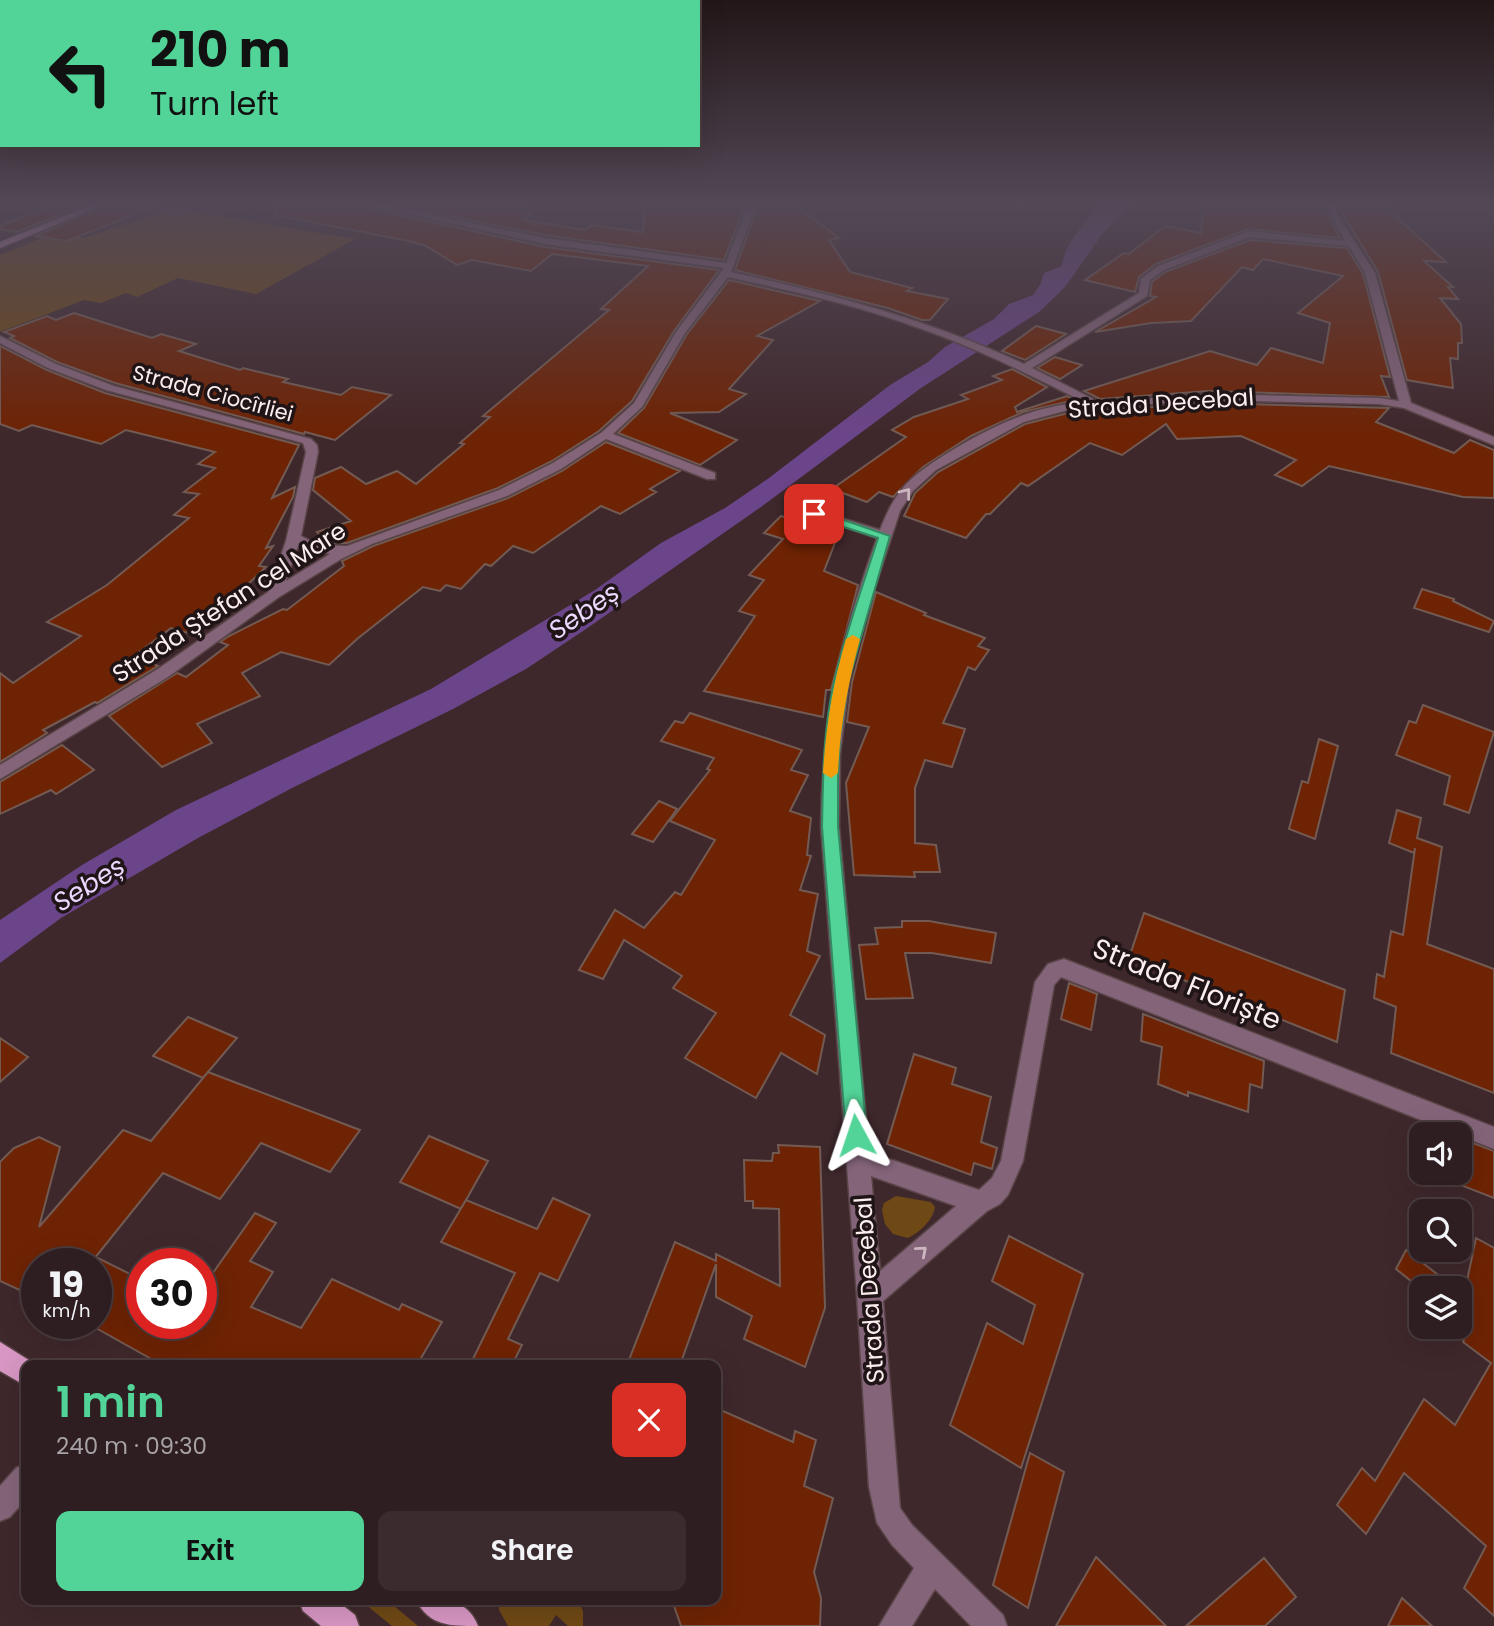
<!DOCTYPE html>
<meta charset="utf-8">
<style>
:root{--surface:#2f1e21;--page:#3b2b2e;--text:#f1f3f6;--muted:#a7a2a5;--line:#4a3c3f;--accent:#52d397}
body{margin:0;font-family:Poppins,sans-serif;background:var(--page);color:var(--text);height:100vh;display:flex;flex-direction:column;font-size:26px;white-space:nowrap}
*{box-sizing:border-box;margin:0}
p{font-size:23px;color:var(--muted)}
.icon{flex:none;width:38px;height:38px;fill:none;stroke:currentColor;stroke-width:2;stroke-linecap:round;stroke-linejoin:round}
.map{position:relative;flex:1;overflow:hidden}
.sheet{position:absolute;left:21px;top:1360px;width:700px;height:245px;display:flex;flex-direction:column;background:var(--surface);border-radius:14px;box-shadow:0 7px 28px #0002,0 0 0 2px var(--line)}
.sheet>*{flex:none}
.top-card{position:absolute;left:0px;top:0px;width:700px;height:147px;box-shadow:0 7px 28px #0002,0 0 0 2px var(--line);background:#52d397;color:#111;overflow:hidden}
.fabs{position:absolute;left:1409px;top:1122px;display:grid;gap:14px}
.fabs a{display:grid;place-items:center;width:63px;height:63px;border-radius:14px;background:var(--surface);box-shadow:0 7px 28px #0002,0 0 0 2px var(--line);font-size:35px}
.speed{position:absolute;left:21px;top:1248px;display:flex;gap:14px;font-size:35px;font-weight:700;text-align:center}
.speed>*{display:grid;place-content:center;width:91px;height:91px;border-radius:50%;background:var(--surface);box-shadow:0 7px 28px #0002,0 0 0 2px var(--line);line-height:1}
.speed small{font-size:18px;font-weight:400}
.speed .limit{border:10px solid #d22;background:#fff;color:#111}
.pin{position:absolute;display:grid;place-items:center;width:60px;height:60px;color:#fff;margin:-30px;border-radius:14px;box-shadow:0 4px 10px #0006}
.me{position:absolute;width:77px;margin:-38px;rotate:355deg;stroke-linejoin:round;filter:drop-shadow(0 0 5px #0008)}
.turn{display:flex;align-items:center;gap:24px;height:147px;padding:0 35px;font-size:32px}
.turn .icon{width:91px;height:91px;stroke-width:2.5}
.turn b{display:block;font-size:49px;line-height:60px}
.round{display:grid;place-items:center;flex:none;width:74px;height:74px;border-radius:14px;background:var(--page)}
.summary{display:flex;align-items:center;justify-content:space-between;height:119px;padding:0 35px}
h1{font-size:42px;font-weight:600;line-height:52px;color:var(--accent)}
.primary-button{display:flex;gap:14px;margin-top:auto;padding:14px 35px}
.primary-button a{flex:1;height:80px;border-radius:14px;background:var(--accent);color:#111;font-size:28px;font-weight:600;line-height:80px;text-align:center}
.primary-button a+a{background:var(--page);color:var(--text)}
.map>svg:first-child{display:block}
</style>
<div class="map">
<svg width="1494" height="1626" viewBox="0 0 1494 1626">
<rect width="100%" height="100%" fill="#3f282c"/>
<g fill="#6f4915">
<path d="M 173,208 L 355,239 L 256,294 L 178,278 L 137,297 L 126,293 L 101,303 L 84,300 L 0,332 L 0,255 L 56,232 L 84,238 Z"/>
<path d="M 896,1196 L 931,1202 L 935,1207 C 933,1220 920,1232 908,1238 L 893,1234 L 885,1224 L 882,1210 L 884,1203 Z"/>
<path d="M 360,1600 L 387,1600 L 418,1626 L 392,1626 Z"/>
<path d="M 500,1600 L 578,1600 L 583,1611 L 583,1626 L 568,1626 L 556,1615 L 549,1626 L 508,1626 L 499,1610 Z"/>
</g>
<path fill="#6b4589" d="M 1100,205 L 1131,205 L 1103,233 L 1065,287 L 1039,312 L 921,388 L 761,507 L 586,629 L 526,669 L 453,709 L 294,787 L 198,838 L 61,918 L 0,963 L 0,920 L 82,865 L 176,810 L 431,689 L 595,590 L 661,543 L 725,508 L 769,478 L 890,385 L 928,362 L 945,347 L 994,319 L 1009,304 L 1033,295 L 1040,285 L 1044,273 L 1062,266 C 1064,243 1086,222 1100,205 Z"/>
<g fill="#6e2304" stroke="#735b53" stroke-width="2">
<path d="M 52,205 L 85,205 L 17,232 L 0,229 L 0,226 Z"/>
<path d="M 105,205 L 155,206 L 67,241 L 36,236 Z"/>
<path d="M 276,205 L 365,205 L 367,208 L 545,247 L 719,270 L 674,331 L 632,401 L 599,431 L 552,461 L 498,488 L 347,543 L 326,543 L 317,532 L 351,521 L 313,490 L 315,478 L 341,467 L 366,484 L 397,471 L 416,484 L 464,444 L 460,443 L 490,417 L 483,416 L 609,310 L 601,309 L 648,266 L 552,254 L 531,271 L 472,260 L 457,265 L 426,246 L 409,241 L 275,215 Z"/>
<path d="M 396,205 L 527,205 L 519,212 L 532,213 L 523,220 L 585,230 L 591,225 L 643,232 L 645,205 L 745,205 L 724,260 L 545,235 Z"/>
<path d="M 758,205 L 794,205 L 839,238 L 829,240 L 850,272 L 912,288 L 907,291 L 948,299 L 930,320 L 922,320 L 888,308 L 735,270 Z"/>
<path d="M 1203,205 L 1323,205 L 1340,238 L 1248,229 L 1156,264 L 1139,277 L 1135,292 L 1085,280 L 1124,253 L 1129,254 L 1165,226 L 1201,233 Z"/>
<path d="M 1337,205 L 1383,205 L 1446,262 L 1424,261 L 1453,287 L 1448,287 L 1458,299 L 1440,298 L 1461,324 L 1462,343 L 1458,343 L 1458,359 L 1450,358 L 1453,388 L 1407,380 L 1378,272 Z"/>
<path d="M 1250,240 L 1347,248 L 1363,274 L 1390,377 L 1381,376 L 1389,397 L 1209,391 L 1100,399 L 1084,391 L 1210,351 L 1257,365 L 1271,348 L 1323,363 L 1330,323 L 1298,313 L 1343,276 L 1263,259 L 1253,270 L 1242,267 L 1191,321 L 1151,323 L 1095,332 L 1156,297 L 1150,296 L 1152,282 L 1165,272 Z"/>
<path d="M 729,280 L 820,301 L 757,336 L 773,340 L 729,389 L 746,394 L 719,412 L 670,413 L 737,440 L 700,465 L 618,433 L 644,408 L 687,334 Z"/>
<path d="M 74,313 L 152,338 L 161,334 L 196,344 L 179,351 L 240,370 L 243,368 L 288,379 L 283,382 L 341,395 L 352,387 L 391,395 L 335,440 L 305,432 L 304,434 L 115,383 L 57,362 L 10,338 L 14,336 L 4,332 L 47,316 L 56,320 Z"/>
<path d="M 1036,326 L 1066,334 L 1025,360 L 1002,351 Z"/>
<path d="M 0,346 L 47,370 L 105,393 L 299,445 L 272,498 L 295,487 L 293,497 L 266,548 L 273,546 L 259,566 L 266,567 L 195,635 L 171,628 L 134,656 L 158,666 L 97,703 L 95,702 L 43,730 L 47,733 L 0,762 L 0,673 L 13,683 L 81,636 L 47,622 L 107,585 L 189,518 L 174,515 L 199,494 L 184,492 L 215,468 L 198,464 L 215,452 L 126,430 L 101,444 L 32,425 L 19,431 L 0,424 Z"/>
<path d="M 1055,357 L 1082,365 L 1060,379 L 1037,368 Z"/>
<path d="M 1012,369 L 1047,387 L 1015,407 L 1017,412 L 1067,396 L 1075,400 L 1023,412 L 971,436 L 923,467 L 893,497 L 879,492 L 867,502 L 832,489 L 906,437 L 892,430 L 914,417 L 968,399 L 961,395 L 1002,380 L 993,376 Z"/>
<path d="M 1209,403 L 1389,408 L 1376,422 L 1454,453 L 1470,440 L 1494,450 L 1494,498 L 1463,497 L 1329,466 L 1302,486 L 1275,475 L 1296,460 L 1241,436 L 1177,439 L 1166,424 L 1122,455 L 1090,443 L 1028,486 L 1021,483 L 990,514 L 986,514 L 966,538 L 904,516 L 915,493 L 938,472 L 1025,424 L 1068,413 Z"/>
<path d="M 606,442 L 680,471 L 650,489 L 656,492 L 620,514 L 601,506 L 533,553 L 513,546 L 491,566 L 485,564 L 461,589 L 446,585 L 440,591 L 423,587 L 357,639 L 329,665 L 281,652 L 242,673 L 260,696 L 197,724 L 212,743 L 162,767 L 109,716 L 177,673 L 186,677 L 228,645 L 220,642 L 229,636 L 283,609 L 287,610 L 344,566 L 342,561 L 373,546 L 508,498 L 562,471 Z"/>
<path d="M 781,516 L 838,535 L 824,571 L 858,585 L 831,690 L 826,690 L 823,717 L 704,691 L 755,616 L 739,611 L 764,580 L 749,575 L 783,539 L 764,533 Z"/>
<path d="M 1422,589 L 1454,599 L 1453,601 L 1494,621 L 1489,632 L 1414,608 Z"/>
<path d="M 876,592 L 926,613 L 924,615 L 985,638 L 978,646 L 989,650 L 975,670 L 968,667 L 943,723 L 965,729 L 952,767 L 925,760 L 915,788 L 915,843 L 936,845 L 940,872 L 914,872 L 915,877 L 854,875 L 846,783 L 869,727 L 847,722 L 852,682 Z"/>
<path d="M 1423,705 L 1494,732 L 1469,813 L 1444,804 L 1450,776 L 1396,755 L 1409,721 L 1416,723 Z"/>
<path d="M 690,713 L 802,750 L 791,770 L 808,775 L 790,811 L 811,818 L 807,855 L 811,856 L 800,890 L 818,894 L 807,951 L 820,956 L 790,1015 L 825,1035 L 817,1074 L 781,1053 L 756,1098 L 685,1058 L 716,1013 L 673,988 L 682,976 L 624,940 L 603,979 L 579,970 L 615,910 L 644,928 L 675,892 L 681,895 L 715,840 L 670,821 L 710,770 L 707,769 L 714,758 L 661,741 L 675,721 L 683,723 Z"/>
<path d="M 1319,739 L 1338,746 L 1315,839 L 1289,829 L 1302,781 L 1308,783 Z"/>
<path d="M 62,745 L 94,770 L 56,794 L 51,790 L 0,814 L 0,782 Z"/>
<path d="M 659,801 L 677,809 L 653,842 L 632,834 Z"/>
<path d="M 1397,810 L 1421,818 L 1417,838 L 1442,847 L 1427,944 L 1494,969 L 1494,1093 L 1391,1053 L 1396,1007 L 1374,998 L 1377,974 L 1384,977 L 1391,931 L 1403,935 L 1415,848 L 1414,853 L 1389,843 Z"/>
<path d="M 1144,913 L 1345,990 L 1337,1042 L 1129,958 Z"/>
<path d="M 902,921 L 929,921 L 996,933 L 991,963 L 932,953 L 905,953 L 913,998 L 866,999 L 859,945 L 878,944 L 875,928 L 902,927 Z"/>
<path d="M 1069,983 L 1097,994 L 1091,1030 L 1061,1019 Z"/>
<path d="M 1143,1014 L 1264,1061 L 1262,1088 L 1250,1084 L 1248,1112 L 1188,1092 L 1188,1096 L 1158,1084 L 1162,1047 L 1141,1041 Z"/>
<path d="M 188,1017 L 237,1038 L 203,1078 L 153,1056 Z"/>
<path d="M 0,1038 L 28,1057 L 0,1082 Z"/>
<path d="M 914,1054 L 956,1068 L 952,1084 L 991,1097 L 981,1142 L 997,1148 L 992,1169 L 974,1163 L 971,1175 L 887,1144 Z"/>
<path d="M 208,1072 L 360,1130 L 330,1172 L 261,1143 L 220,1199 L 163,1173 L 90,1264 L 37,1264 L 37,1298 L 0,1281 L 0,1162 L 14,1148 L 39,1137 L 60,1147 L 39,1227 L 123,1130 L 151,1141 Z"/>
<path d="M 429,1136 L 488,1161 L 461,1209 L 400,1182 Z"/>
<path d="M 1460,1138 L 1494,1151 L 1494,1198 L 1443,1178 L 1442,1172 L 1460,1172 Z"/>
<path d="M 778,1145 L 820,1147 L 825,1308 L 805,1367 L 744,1339 L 752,1316 L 716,1297 L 716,1264 L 680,1365 L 627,1365 L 675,1242 L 716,1261 L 716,1254 L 780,1286 L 779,1209 L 753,1208 L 753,1201 L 745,1201 L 744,1160 L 772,1161 L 773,1153 L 779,1153 Z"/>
<path d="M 553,1198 L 590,1215 L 558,1281 L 540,1273 L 508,1339 L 522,1345 L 512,1365 L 470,1365 L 515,1273 L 441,1242 L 466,1200 L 537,1229 Z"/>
<path d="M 255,1213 L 276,1223 L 250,1261 L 273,1272 L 251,1307 L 301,1328 L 332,1279 L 399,1310 L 402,1304 L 442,1322 L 417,1365 L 162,1365 L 96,1328 L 96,1257 L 142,1280 L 142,1323 L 201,1323 L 201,1290 Z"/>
<path d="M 1009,1236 L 1083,1274 L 1021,1468 L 950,1425 L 987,1323 L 1023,1344 L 1035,1305 L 992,1281 Z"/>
<path d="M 1476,1238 L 1494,1248 L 1494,1616 L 1464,1588 L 1486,1546 L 1404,1473 L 1366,1534 L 1337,1505 L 1362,1468 L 1375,1481 L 1424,1399 L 1455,1425 L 1491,1363 L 1463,1342 L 1469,1328 L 1460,1320 L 1460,1291 L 1464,1295 Z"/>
<path d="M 1406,1250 L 1428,1267 L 1455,1288 L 1421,1289 L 1396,1269 Z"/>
<path d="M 716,1408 L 793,1442 L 795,1431 L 816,1440 L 804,1486 L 833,1498 L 814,1572 L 821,1598 L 820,1626 L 681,1626 L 672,1600 L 716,1600 Z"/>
<path d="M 1030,1453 L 1064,1472 L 1028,1608 L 993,1585 Z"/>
<path d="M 1096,1557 L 1166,1626 L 1056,1626 Z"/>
<path d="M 1264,1558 L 1296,1597 L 1265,1626 L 1186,1626 Z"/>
<path d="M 1402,1598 L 1432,1626 L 1388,1626 Z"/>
</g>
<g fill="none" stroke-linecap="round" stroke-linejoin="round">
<g stroke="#594447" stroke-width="3">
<g id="street">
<path d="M 368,205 L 383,205 L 545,238 L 726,263 L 748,205 L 756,205 L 731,272 C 832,294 930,320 1024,364 L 1139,293 L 1141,279 L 1158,266 L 1249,231 L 1345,241 L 1326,205 L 1334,205 L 1338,216 L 1375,273 L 1411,403 L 1494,437 L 1494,445 L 1404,408 L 1379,404 L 1209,400 L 1068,410 L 1024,422 L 936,470 L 913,491 L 900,511 L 865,617 L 849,682 L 840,754 L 839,827 L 869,1152 L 979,1190 L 992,1178 L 1001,1161 L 1035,982 L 1048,964 L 1064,959 L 1494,1127 L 1494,1149 L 1061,977 L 1054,985 L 1023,1161 L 1008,1195 L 1000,1204 L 987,1211 L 883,1301 L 900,1508 L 912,1525 L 1003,1615 L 1007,1626 L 971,1626 L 935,1589 L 912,1626 L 879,1626 L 914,1568 L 892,1545 L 877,1523 L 869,1487 L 857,1296 L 821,827 C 822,719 840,640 877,538 L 790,508 L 792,505 L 800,505 L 880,530 C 886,515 892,501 903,488 C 921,465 988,428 1016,418 C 1037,409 1062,404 1084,402 C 1030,375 977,348 919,328 C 857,305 793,291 728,277 L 685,333 L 642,407 L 613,434 L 715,473 L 715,479 L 707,479 L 606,439 L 561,469 L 507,496 L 372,544 L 341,559 L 279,597 L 168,677 L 0,779 L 0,765 L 158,669 L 268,592 L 286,541 L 306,452 L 303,443 L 106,390 L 48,368 L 0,343 L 0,336 L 56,364 L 114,386 L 311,439 L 317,445 L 318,452 L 301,536 L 318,545 L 347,546 L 499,490 L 553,463 L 601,433 L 634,403 L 676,332 L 724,268 L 545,244 ZM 1250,237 L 1349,246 L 1365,273 L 1399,401 L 1379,398 L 1209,394 L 1099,402 L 1032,368 L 1147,296 L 1150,280 L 1164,270 ZM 298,546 L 330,554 L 286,581 ZM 871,1176 L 956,1206 L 880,1271 Z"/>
<path d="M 26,1464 L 26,1499 L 10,1517 L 0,1521 L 0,1486 L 16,1468 Z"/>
</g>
</g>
<g stroke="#594447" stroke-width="3">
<g id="primary">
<path d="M 92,205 L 103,205 L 0,248 L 0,242 Z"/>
<path d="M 0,1342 L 35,1364 L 26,1365 L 26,1386 L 0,1371 Z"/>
<path d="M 299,1600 L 336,1600 L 355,1615 L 359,1626 L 321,1626 L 303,1611 Z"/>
<path d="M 416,1600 C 442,1598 467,1598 478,1626 C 450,1626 429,1626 416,1600 Z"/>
</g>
</g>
<use href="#street" fill="#846479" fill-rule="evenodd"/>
<use href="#primary" fill="#d796c3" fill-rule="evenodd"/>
</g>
<defs><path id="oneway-chevron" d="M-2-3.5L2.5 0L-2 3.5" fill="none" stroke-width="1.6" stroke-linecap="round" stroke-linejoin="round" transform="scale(1.75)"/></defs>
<g stroke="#ccb6bf">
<use href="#oneway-chevron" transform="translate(906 493) rotate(-52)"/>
<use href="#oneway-chevron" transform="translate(922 1251) rotate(-41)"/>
</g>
<linearGradient id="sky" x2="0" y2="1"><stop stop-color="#231618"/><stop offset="0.47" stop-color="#524856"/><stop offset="1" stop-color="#524856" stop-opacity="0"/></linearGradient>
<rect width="1494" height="433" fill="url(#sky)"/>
<path fill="#52d397" stroke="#358962" stroke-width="2" d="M 810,511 L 818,511 L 890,536 L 848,683 L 840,737 L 838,777 L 838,827 L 867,1135 L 864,1142 L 856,1145 L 849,1142 L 846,1135 L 822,827 C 823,779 823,730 834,682 C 845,634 863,586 878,538 L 810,516 Z"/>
<path fill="#f59e0b" d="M 853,635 L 860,639 C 848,683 840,726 838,773 L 831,778 L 823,773 C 826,726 833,683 846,639 Z"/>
<g text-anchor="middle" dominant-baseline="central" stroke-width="7" stroke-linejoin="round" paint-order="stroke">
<g font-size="21" fill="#fcedee" stroke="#1f1416">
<text transform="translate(213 393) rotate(15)">Strada Ciocîrliei</text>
</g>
<g font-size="24" fill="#fcedee" stroke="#1f1416">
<text transform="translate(1161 403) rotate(-4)">Strada Decebal</text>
<text transform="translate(229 602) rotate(-33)">Strada Ștefan cel Mare</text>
<text transform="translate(869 1290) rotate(-94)">Strada Decebal</text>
</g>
<g font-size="26" font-style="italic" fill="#ecd7ff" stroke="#1f1416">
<text transform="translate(584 611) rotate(-34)">Sebeș</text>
<text transform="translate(89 884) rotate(-32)">Sebeș</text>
</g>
<g font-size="28" fill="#fcedee" stroke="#1f1416">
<text transform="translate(1187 984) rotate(22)">Strada Floriște</text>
</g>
</g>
</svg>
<div class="fabs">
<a><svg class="icon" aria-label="sound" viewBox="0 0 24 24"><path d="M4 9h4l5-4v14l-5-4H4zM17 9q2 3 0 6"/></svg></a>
<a><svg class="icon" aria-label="search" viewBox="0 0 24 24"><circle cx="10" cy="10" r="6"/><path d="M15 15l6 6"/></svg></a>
<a><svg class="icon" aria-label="layers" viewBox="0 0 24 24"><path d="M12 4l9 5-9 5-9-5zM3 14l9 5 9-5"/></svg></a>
</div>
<div class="speed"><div>19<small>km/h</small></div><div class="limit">30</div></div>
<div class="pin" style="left:814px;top:514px;background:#d93025"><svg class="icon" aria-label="arrive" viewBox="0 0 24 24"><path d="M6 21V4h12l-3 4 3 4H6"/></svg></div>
<svg class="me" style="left:856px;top:1135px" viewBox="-20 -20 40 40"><path d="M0-17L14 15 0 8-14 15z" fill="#52d397" stroke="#fff" stroke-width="4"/></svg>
<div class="top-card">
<div class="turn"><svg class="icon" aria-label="left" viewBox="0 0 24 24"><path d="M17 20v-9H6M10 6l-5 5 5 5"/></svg><div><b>210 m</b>Turn left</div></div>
</div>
<section class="sheet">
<div class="summary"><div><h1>1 min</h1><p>240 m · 09:30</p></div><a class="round" style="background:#d93025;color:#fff"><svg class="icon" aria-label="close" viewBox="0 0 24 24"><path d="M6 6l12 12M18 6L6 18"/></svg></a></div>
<div class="primary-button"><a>Exit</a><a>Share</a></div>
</section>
</div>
